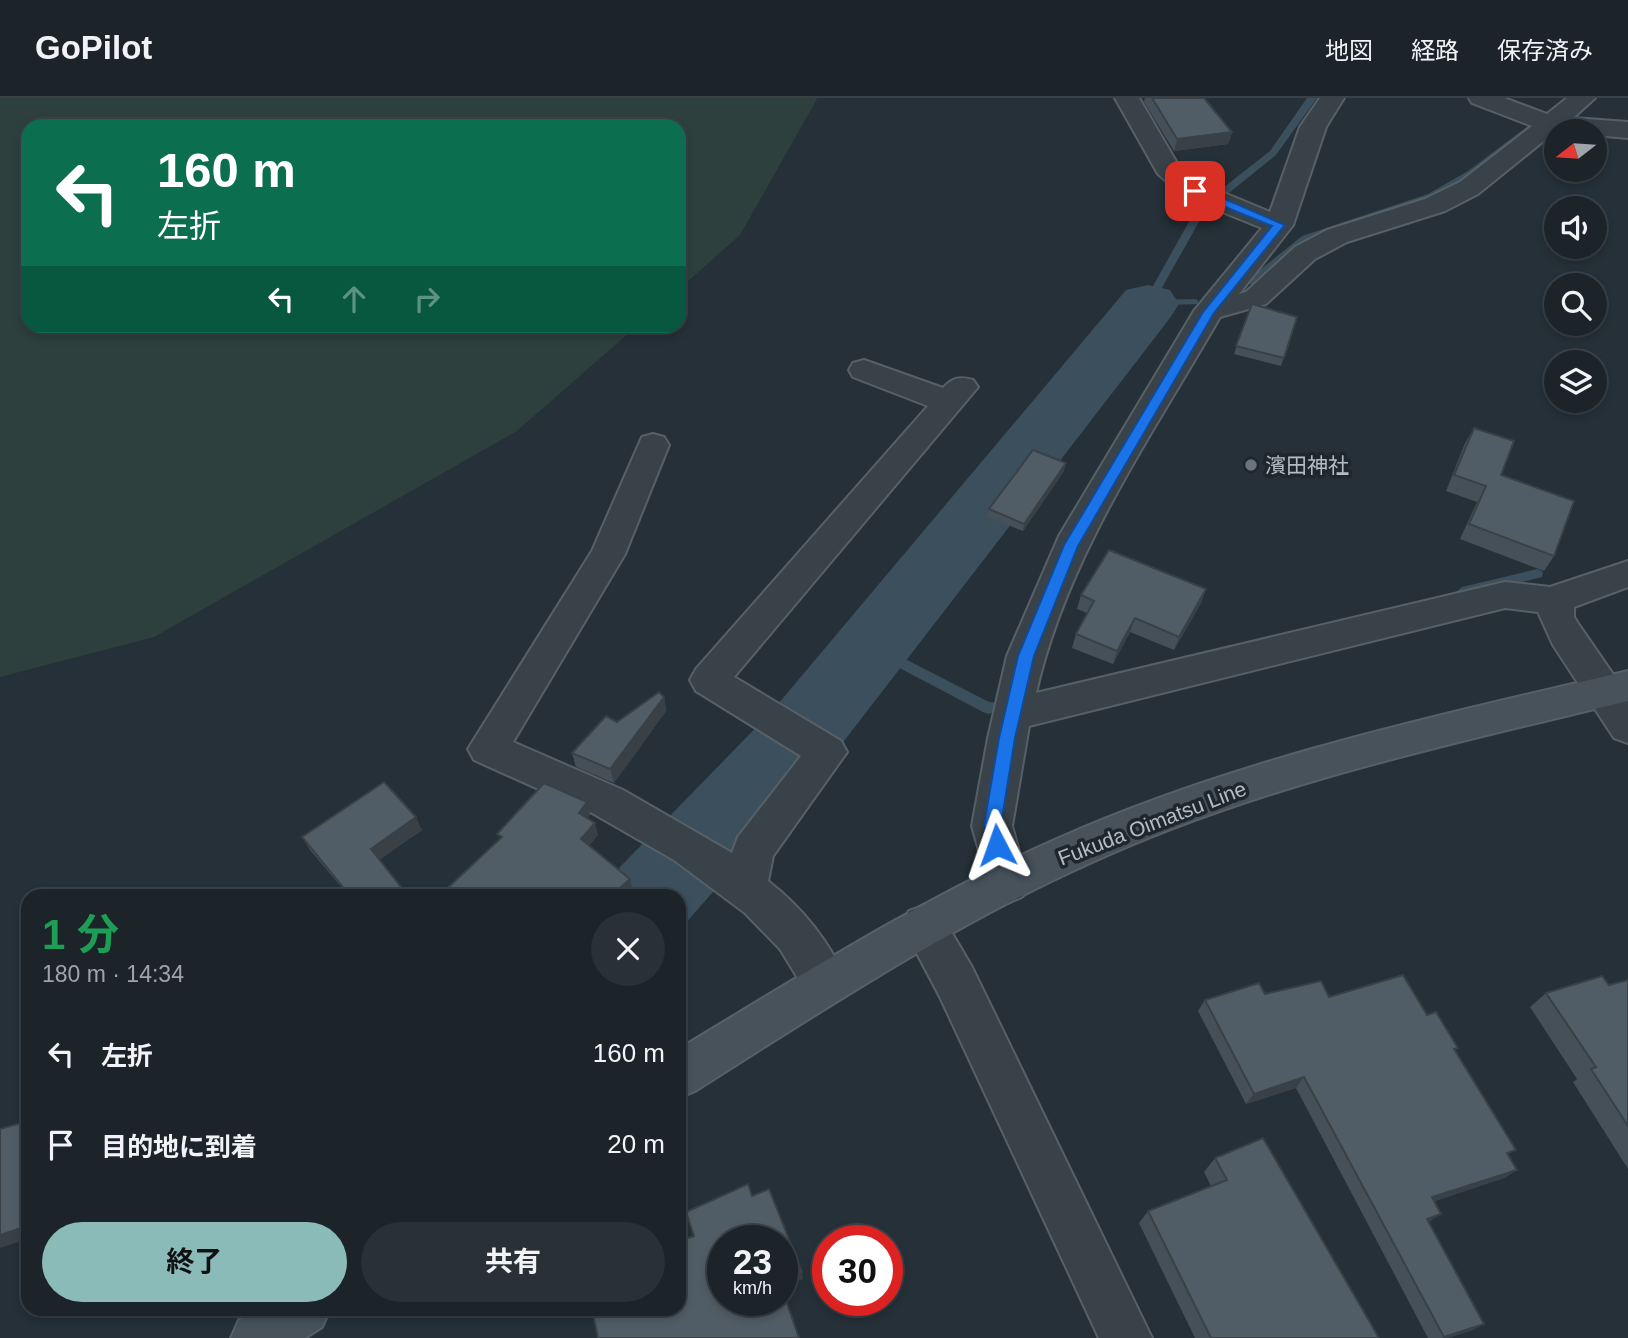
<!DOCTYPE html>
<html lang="ja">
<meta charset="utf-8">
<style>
:root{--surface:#1c242a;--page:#293036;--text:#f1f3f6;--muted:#a0a4a8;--line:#3a4147;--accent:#8bbbb9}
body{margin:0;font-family:Arial,"Noto Sans JP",sans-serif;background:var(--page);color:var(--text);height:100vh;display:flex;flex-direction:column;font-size:26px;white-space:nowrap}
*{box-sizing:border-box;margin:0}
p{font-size:23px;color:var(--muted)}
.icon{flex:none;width:38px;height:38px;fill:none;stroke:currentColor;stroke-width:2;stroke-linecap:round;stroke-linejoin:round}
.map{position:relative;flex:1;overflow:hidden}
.sheet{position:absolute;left:21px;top:791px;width:665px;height:427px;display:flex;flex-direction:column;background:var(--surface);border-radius:21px;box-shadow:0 4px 10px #0003,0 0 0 2px var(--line)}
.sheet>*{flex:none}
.guide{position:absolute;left:21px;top:21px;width:665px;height:214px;border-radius:21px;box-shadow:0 4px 10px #0003,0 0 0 2px var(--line);background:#0b6e4f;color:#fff;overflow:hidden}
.needle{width:46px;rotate:253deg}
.buttons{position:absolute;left:1544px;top:21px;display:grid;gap:14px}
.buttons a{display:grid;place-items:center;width:63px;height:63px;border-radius:50%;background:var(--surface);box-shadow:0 4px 10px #0003,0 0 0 2px var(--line);font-size:35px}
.speed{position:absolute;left:707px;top:1127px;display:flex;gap:14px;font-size:35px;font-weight:700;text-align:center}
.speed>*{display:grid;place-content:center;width:91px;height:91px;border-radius:50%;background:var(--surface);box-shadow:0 4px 10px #0003,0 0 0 2px var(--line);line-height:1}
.speed small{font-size:18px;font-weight:400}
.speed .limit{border:10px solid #d22;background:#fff;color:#111}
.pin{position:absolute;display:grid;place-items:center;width:60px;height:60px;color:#fff;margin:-30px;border-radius:14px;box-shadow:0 4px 10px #0006}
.me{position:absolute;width:77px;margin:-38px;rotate:356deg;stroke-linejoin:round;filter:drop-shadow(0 0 5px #0008)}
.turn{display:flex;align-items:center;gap:24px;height:147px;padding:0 21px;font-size:32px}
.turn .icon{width:91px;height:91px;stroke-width:2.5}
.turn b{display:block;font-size:49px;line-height:60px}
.lanes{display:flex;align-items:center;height:66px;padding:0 21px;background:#0003;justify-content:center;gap:35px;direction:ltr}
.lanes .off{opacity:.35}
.round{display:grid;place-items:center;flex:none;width:74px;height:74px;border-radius:37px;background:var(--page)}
.overview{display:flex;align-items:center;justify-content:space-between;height:119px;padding:0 21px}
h1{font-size:42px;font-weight:700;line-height:52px;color:#1e9e55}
.cta{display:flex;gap:14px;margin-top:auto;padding:14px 21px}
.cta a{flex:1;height:80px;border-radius:42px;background:var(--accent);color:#111;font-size:28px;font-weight:700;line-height:80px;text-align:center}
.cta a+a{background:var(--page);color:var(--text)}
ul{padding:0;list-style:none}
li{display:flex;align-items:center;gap:21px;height:91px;padding:0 21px}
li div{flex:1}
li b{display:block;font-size:26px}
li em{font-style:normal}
header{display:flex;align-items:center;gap:42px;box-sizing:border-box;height:98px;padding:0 35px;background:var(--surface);border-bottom:2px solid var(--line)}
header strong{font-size:33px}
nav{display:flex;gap:38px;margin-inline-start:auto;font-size:24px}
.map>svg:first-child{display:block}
</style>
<header>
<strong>GoPilot</strong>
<nav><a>地図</a><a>経路</a><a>保存済み</a></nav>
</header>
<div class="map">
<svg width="1628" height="1240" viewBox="0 0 1628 1240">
<rect width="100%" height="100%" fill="#253038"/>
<path fill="#2d403d" d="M 0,0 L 816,0 L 817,1 L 740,137 L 679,191 L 679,28 L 28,28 L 28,228 L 637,228 L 517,333 L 154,539 L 0,579 Z"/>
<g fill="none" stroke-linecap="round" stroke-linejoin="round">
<g fill="#3b4f5d" fill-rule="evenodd">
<path d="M 1307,0 L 1317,0 L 1276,57 L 1204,115 L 1155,202 L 1194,201 L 1198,202 L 1198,206 L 1144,208 L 1143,206 L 1196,111 L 1270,53 Z"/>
<path d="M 1532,25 L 1535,26 L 1535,30 L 1474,77 L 1434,100 L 1310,142 L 1254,186 L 1246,186 L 1245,184 L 1302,138 L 1428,96 L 1468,73 Z"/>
<path d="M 1537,471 L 1542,473 L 1543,476 L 1542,479 L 1462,499 L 1456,494 L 1462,489 Z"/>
<path d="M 872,544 L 989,604 L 998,605 L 1000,609 L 998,613 L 988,616 L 983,614 L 867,553 L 865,549 Z"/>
</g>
<path fill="#3b4f5d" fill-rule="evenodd" d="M 1148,187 L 1170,192 L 1179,206 L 1170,220 L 831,660 L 684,827 L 679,828 L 679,798 L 607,798 L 620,769 L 773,612 L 1126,192 Z"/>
<g stroke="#576067" stroke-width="4">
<g id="minor">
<path d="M 1115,0 L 1139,0 L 1177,65 L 1205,87 L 1270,114 L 1300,29 L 1320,0 L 1344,0 L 1326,29 L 1293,127 L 1239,196 L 1246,194 L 1295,149 L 1327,132 L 1425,101 L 1460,84 L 1532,28 L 1472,5 L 1469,0 L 1504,0 L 1547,16 L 1567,0 L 1595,0 L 1573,20 L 1628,24 L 1628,40 L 1594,37 L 1594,33 L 1556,33 L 1478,96 L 1445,113 L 1347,144 L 1315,161 L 1266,206 L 1220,219 C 1151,339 1067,458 1036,595 L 1505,484 L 1550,489 L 1628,463 L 1628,489 L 1574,509 L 1574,519 L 1579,527 L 1628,598 L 1628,645 L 1614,640 L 1553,547 L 1538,514 L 1505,510 L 1029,628 L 1012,728 L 1028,786 L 1022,799 L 1007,805 L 992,799 L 972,728 L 988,640 L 1007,558 L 1059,438 L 1194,213 L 1262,130 L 1185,99 L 1158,76 Z"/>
<path d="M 864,262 L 943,290 C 953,280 959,278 973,282 L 978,289 L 734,579 L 841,643 L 847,654 L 773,758 L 768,783 C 803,810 830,845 848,885 L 842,900 L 826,906 L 810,900 L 780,851 L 745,815 L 674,762 L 594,716 L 474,662 L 468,651 L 592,453 L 642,339 L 653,336 L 664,339 L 669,347 L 625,456 L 513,644 L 623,692 L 732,755 L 738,739 L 801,658 L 696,593 L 690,582 L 696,571 L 928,308 L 853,279 L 849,272 L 853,265 Z"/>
<path d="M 924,808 L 939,813 L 972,869 L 1152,1240 L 1099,1240 L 940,899 L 902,827 L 909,813 Z"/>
</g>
</g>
<g stroke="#576067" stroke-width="4">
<g id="secondary">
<path d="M 1628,573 L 1628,603 C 1446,647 1259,687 1088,766 C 950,828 823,912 695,993 L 679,1000 L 679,951 C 803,876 926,798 1059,740 C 1240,660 1436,618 1628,573 Z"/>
<path d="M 256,1211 L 330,1211 L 322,1229 L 305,1240 L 231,1240 L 239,1222 Z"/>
</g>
</g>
<use href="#minor" fill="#394249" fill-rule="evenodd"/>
<use href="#secondary" fill="#47525b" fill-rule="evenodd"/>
</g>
<g fill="#465058">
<path d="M 1145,0 L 1204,0 L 1232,34 L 1228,46 L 1174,53 L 1144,4 Z"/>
<path d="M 1252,206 L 1297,219 L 1281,268 L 1234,256 Z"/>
<path d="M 1474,330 L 1501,377 L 1554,458 L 1544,473 L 1460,441 L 1477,404 L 1446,393 L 1465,345 Z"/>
<path d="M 1064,373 L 1023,433 L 987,419 L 989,411 Z"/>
<path d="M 1206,491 L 1201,505 L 1174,552 L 1130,534 L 1113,566 L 1072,550 L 1076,536 L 1087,515 L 1077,511 L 1081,497 Z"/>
<path d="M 664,599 L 666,613 L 614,685 L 576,669 L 572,655 L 617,624 Z"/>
<path d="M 422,732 L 379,762 L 408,798 L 349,798 L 310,752 L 302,739 Z"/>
<path d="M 1628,882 L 1628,1071 L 1573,984 L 1577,981 L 1530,909 L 1546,895 L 1609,887 Z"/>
<path d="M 1265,896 L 1329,899 L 1427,917 L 1458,950 L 1455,953 L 1508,1058 L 1517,1072 L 1504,1080 L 1434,1103 L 1429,1125 L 1484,1226 L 1470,1233 L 1447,1240 L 1428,1240 L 1296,990 L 1246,1006 L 1198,913 L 1205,902 Z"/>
<path d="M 1215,1060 L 1379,1240 L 1195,1240 L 1139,1125 L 1148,1113 L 1211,1088 L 1204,1074 Z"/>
</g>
<g fill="#394147">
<path d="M 1232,34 L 1228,46 L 1174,53 L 1177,41 Z"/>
<path d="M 1066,365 L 1064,373 L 1023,433 L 1024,426 Z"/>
<path d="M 1206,491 L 1201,505 L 1174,552 L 1179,539 Z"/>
<path d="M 1135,520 L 1130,534 L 1113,566 L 1117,553 Z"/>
<path d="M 664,599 L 666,613 L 614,685 L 610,671 Z"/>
<path d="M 587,704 L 590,717 L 583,728 L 579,715 Z"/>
<path d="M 416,719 L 422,732 L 378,763 L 371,751 Z"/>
<path d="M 595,725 L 598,737 L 585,753 L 581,741 Z"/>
<path d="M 630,781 L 633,793 L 628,798 L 611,798 Z"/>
<path d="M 1304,979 L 1296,990 L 1246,1006 L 1254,996 Z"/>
<path d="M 1517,1072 L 1504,1080 L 1421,1108 L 1432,1099 Z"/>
<path d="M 1441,1116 L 1429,1124 L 1415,1129 L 1427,1121 Z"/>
<path d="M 28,1117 L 28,1141 L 0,1150 L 0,1137 L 22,1119 Z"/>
<path d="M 802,1174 L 803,1181 L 782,1190 L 782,1183 Z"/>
<path d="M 1484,1226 L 1470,1233 L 1447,1240 L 1442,1240 Z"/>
</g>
<g fill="#515d66" stroke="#394147" stroke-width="2">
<path d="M 1152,0 L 1204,0 L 1232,34 L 1177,41 Z"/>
<path d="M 1252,206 L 1297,219 L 1284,260 L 1236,248 Z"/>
<path d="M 1474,330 L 1514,343 L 1501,377 L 1574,403 L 1554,458 L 1469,426 L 1486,388 L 1454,377 Z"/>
<path d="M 1033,352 L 1066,365 L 1024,426 L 989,411 Z"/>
<path d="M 1109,452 L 1206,491 L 1179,539 L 1135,520 L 1117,553 L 1076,536 L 1094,503 L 1081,497 Z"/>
<path d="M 659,594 L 664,599 L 610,671 L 572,655 L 606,618 L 617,624 Z"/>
<path d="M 384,684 L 416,719 L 371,751 L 408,798 L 350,798 L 302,739 Z"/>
<path d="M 544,685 L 587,704 L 579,715 L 595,725 L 581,741 L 630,781 L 611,798 L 439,798 L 502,739 L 497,736 Z"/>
<path d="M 1403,877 L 1427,917 L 1436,914 L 1458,950 L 1454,951 L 1516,1052 L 1507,1055 L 1517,1072 L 1432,1099 L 1441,1116 L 1427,1121 L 1484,1226 L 1444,1239 L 1304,979 L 1254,996 L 1205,902 L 1259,885 L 1265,896 L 1321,883 L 1329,899 Z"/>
<path d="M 1602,878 L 1609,887 L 1628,882 L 1628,1028 L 1591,971 L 1596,969 L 1546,895 Z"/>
<path d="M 28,1023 L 28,1117 L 22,1119 L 21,1130 L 0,1137 L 0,1031 Z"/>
<path d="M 1263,1040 L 1379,1240 L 1211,1240 L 1148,1113 L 1227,1082 L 1215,1060 Z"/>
<path d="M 748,1086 L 752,1098 L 769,1091 L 802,1174 L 782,1183 L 782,1143 L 723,1143 L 723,1202 L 782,1202 L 782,1191 L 799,1240 L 598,1240 L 592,1211 L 679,1211 L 679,1143 L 694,1138 L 686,1114 Z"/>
</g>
<path fill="#1a73e8" stroke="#114b97" stroke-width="2" d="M 1191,90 L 1199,90 L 1285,127 L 1214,215 L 1078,448 L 1034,558 L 1015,640 L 1001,727 L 1006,747 L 997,754 L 991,752 L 984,727 L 999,640 L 1018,558 L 1064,447 L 1203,214 L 1272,128 L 1191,95 Z"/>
<circle fill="#6b7280" stroke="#1e272e" stroke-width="2.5" cx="1251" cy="367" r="7"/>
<g text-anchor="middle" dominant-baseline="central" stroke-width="7" stroke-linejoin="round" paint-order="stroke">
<g font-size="21" fill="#b4bdc4" stroke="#1e272e" text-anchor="start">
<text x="1265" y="367">濱田神社</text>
</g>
<g font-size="21" fill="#b4bdc4" stroke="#1e272e">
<text transform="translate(1152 725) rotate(-21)">Fukuda Oimatsu Line</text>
</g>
</g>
</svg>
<div class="buttons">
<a><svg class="needle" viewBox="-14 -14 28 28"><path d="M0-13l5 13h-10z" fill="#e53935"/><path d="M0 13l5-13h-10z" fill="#a0a4a8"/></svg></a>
<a><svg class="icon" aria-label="sound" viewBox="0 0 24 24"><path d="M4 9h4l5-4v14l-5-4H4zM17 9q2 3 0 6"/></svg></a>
<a><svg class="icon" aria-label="search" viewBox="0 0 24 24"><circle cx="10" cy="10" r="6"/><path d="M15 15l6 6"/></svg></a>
<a><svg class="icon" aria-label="layers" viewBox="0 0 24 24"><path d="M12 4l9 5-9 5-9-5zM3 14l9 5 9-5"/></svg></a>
</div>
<div class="speed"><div>23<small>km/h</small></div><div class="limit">30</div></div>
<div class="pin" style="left:1195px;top:93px;background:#d93025"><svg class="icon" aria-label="arrive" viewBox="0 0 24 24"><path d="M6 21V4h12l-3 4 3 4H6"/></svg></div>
<svg class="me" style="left:997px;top:747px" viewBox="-20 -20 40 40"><path d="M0-17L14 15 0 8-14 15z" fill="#1a73e8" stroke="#fff" stroke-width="4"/></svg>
<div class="guide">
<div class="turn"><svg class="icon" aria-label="left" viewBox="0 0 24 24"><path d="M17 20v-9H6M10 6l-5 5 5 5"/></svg><div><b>160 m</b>左折</div></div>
<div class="lanes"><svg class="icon" aria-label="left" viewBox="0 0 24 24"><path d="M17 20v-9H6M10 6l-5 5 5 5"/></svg><svg class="icon off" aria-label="ahead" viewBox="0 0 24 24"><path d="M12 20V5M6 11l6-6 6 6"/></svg><svg class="icon off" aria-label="right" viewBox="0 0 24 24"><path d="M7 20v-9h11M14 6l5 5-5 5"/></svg></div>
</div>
<section class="sheet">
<div class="overview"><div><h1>1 分</h1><p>180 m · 14:34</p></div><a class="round"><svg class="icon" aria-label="close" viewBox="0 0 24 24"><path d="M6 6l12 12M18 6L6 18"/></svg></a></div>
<ul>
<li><svg class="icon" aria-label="left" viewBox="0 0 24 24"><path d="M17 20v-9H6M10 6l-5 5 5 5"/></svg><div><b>左折</b></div><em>160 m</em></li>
<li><svg class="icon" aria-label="arrive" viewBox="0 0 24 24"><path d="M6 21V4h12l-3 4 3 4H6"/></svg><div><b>目的地に到着</b></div><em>20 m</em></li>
</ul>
<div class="cta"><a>終了</a><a>共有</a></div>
</section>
</div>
